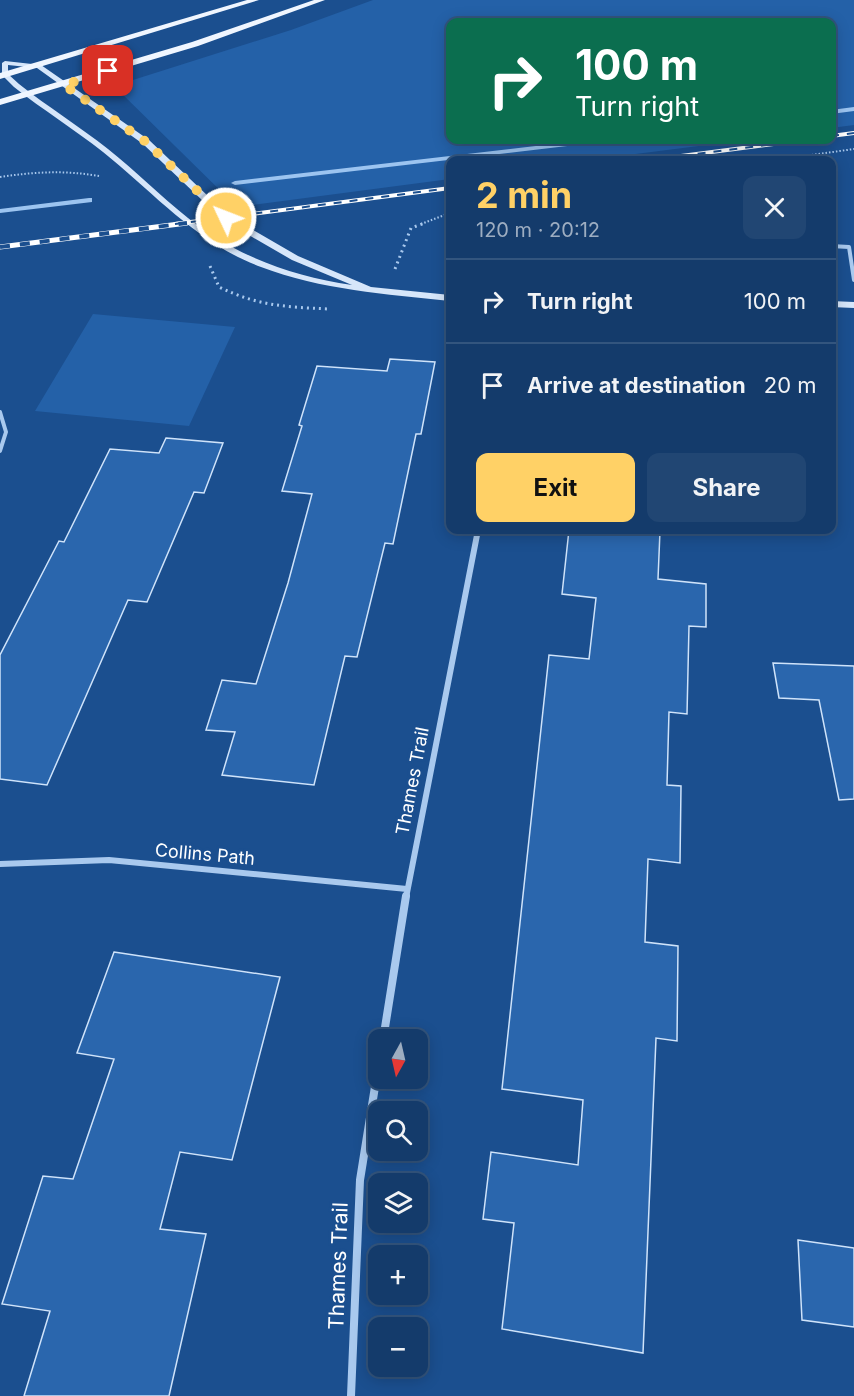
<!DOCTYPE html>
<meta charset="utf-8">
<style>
:root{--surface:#143b6b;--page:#214673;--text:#f1f3f6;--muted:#9dadc1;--line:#33557e;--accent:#ffd166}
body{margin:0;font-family:Inter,sans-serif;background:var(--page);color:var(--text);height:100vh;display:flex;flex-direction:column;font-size:22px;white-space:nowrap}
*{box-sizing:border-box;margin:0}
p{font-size:20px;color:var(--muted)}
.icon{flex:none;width:33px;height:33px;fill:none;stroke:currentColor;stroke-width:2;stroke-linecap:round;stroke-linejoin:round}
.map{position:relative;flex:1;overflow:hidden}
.drawer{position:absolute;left:446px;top:156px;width:390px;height:378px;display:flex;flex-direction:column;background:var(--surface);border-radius:12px;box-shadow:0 3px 15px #0003,0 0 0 2px var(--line)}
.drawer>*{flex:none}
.top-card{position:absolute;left:446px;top:18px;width:390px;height:126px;border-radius:12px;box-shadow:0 3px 15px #0003,0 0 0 2px var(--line);background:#0b6e4f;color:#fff;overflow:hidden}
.needle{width:39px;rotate:188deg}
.tools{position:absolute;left:368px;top:1029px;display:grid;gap:12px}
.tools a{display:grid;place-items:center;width:60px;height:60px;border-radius:12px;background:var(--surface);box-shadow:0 3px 15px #0003,0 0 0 2px var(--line);font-size:30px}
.pin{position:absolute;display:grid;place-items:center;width:51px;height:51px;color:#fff;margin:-26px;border-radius:12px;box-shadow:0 3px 9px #0006}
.me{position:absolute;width:66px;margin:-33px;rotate:313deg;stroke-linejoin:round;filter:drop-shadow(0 0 4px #0008)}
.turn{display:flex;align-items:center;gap:21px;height:126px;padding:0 30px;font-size:27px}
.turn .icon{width:78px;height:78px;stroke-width:2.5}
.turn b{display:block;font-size:42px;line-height:51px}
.round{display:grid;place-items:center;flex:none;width:63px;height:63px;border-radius:12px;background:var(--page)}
.head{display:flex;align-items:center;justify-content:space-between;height:102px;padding:0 30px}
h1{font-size:36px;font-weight:700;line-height:45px;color:var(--accent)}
.primary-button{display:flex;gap:12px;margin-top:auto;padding:12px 30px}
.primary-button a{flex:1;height:69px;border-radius:12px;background:var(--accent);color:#111;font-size:24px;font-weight:700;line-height:69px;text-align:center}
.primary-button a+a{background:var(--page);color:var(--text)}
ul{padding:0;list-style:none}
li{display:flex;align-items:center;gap:18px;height:84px;padding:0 30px;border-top:2px solid var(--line)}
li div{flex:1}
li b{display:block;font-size:22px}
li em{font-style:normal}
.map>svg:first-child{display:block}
</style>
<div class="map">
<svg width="854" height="1396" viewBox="0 0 854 1396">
<rect width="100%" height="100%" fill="#1b4f8f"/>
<g fill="#2461a8">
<path d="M 373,0 L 854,0 L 854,125 L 831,128 L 831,22 L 450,22 L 450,140 L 746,140 L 588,160 L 450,160 L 450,179 L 237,207 L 114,86 L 291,30 Z"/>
<path d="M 93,314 L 235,327 L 189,426 L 35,411 Z"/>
</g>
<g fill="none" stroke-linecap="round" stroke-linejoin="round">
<g fill="#9cc4f0" fill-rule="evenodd">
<path d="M 854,107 L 854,111 L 831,114 L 831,110 Z"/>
<path d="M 587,140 L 605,140 L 601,142 L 235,185 L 231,183 L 235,181 Z"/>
<path d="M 89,198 L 92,198 L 92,202 L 0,213 L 0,209 Z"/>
</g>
</g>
<g fill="#2a66ad" stroke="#cfe3fa" stroke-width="1.5">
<path d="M 390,359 L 435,362 L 421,434 L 416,434 L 393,544 L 385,543 L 357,657 L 345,656 L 314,785 L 222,775 L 235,732 L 206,730 L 222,680 L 256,684 L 288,583 L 312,494 L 282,491 L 302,426 L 299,425 L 317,366 L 387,371 Z"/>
<path d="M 166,438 L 223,443 L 204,493 L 194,492 L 147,602 L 128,600 L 47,785 L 0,779 L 0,655 L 59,541 L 64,542 L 110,449 L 159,453 Z"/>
<path d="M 569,530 L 660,531 L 658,579 L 706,584 L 706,627 L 689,626 L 687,714 L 669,712 L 667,785 L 681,786 L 680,863 L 648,859 L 645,942 L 678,946 L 677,1041 L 656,1038 L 643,1353 L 502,1329 L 514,1223 L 483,1219 L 491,1152 L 578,1165 L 583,1100 L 502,1089 L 549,655 L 589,659 L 596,598 L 562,594 Z"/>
<path d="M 773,663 L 854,666 L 854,799 L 839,800 L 819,700 L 779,698 Z"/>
<path d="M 114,952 L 280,977 L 232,1160 L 180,1152 L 160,1229 L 206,1234 L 169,1396 L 24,1396 L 50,1311 L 2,1304 L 43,1176 L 73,1179 L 114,1059 L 77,1053 Z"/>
<path d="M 798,1240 L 854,1248 L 854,1327 L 802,1320 Z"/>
</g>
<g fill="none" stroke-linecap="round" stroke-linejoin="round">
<g stroke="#a9c9ee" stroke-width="2" stroke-dasharray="1.5 2" stroke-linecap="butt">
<path d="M 777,160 L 854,149"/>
<path d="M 0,177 C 34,172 64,170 99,176"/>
<path d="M 421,224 L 450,213"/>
</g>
<g stroke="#a9c9ee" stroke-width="3" stroke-dasharray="2 4" stroke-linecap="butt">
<path d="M 210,266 L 219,287 C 258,306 286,307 329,309"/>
<path d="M 395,269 L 411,228 L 425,223"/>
</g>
<g stroke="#a9c9ee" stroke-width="4">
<path d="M 831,246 L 849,247 L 854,280"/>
<path d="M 0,412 L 6,432 L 0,451"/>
</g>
<g stroke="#a9c9ee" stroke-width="6">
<path d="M 0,864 L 109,860 L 407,889"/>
<path d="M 406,898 L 478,530"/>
</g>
<g stroke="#a9c9ee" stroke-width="8">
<path d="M 383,1040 L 406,896"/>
<path d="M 351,1396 L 360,1180 L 378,1068"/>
</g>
<g fill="#d6e6fa" fill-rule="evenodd">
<path d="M 5,61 L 41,65 L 149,140 L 229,216 L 298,256 L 371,287 L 450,295 L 450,301 C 386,294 321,290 261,267 C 198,244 154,193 103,152 C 74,129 43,110 14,87 L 2,75 L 2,63 ZM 8,65 L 37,68 L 143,144 L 223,220 L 292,260 L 352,285 C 291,276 236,256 188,218 C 160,196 136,171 108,149 C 79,126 48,107 19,84 L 8,74 Z"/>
<path d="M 831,301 L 854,302 L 854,308 L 831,307 Z"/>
</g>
<g fill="#f0f6ff" fill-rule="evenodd">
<path d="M 247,0 L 259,0 L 0,79 L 0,73 Z"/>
<path d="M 314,0 L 325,0 L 198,46 L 0,105 L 0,99 L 192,42 Z"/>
</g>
<g stroke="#fff" stroke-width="4">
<g id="rail-far1">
<path d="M 831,136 L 854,133"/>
<path d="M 650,160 L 805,140"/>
<path d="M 175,224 L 450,188"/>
</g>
</g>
<g stroke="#fff" stroke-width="5">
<path id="rail" d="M 0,247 L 187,223"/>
</g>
<use href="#rail-far1" stroke="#1b4f8f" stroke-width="2" stroke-dasharray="8" stroke-linecap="butt"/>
<use href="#rail" stroke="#1b4f8f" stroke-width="4" stroke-dasharray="10" stroke-linecap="butt"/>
</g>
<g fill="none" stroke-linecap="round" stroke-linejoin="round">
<path stroke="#ffd166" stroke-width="10" stroke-dasharray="0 18" d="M 108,71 L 64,85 L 146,142 L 226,218"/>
</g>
<g text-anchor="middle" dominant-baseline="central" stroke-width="6" stroke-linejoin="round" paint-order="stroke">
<g font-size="18" fill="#fff" stroke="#1b4f8f">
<text transform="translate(412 781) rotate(-79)">Thames Trail</text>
<text transform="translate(205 854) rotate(5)">Collins Path</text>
</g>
<g font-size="21" fill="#fff" stroke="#1b4f8f">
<text transform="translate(338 1266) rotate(-88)">Thames Trail</text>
</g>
</g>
</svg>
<div class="tools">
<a><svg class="needle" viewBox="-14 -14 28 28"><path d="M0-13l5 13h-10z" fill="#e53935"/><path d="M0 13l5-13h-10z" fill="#9dadc1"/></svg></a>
<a><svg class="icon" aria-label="search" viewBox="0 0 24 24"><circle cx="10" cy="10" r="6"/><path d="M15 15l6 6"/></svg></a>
<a><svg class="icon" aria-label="layers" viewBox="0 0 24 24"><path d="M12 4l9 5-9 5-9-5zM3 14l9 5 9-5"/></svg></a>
<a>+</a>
<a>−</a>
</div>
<div class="pin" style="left:108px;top:71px;background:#d93025"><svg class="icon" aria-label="arrive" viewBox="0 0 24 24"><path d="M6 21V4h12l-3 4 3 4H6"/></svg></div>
<svg class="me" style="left:226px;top:218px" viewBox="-20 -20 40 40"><circle r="17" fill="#ffd166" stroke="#fff" stroke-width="3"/><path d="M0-11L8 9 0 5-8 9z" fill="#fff"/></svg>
<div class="top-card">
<div class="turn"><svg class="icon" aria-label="right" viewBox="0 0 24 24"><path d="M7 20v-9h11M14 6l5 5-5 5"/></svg><div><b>100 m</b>Turn right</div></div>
</div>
<section class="drawer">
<div class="head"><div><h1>2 min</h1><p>120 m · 20:12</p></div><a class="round"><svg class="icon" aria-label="close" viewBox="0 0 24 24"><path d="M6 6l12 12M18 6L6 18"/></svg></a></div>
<ul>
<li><svg class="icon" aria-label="right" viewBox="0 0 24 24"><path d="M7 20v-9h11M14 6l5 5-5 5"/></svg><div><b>Turn right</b></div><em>100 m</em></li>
<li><svg class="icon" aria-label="arrive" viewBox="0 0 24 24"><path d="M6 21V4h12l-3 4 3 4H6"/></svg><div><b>Arrive at destination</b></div><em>20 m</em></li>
</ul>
<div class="primary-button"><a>Exit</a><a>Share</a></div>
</section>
</div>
